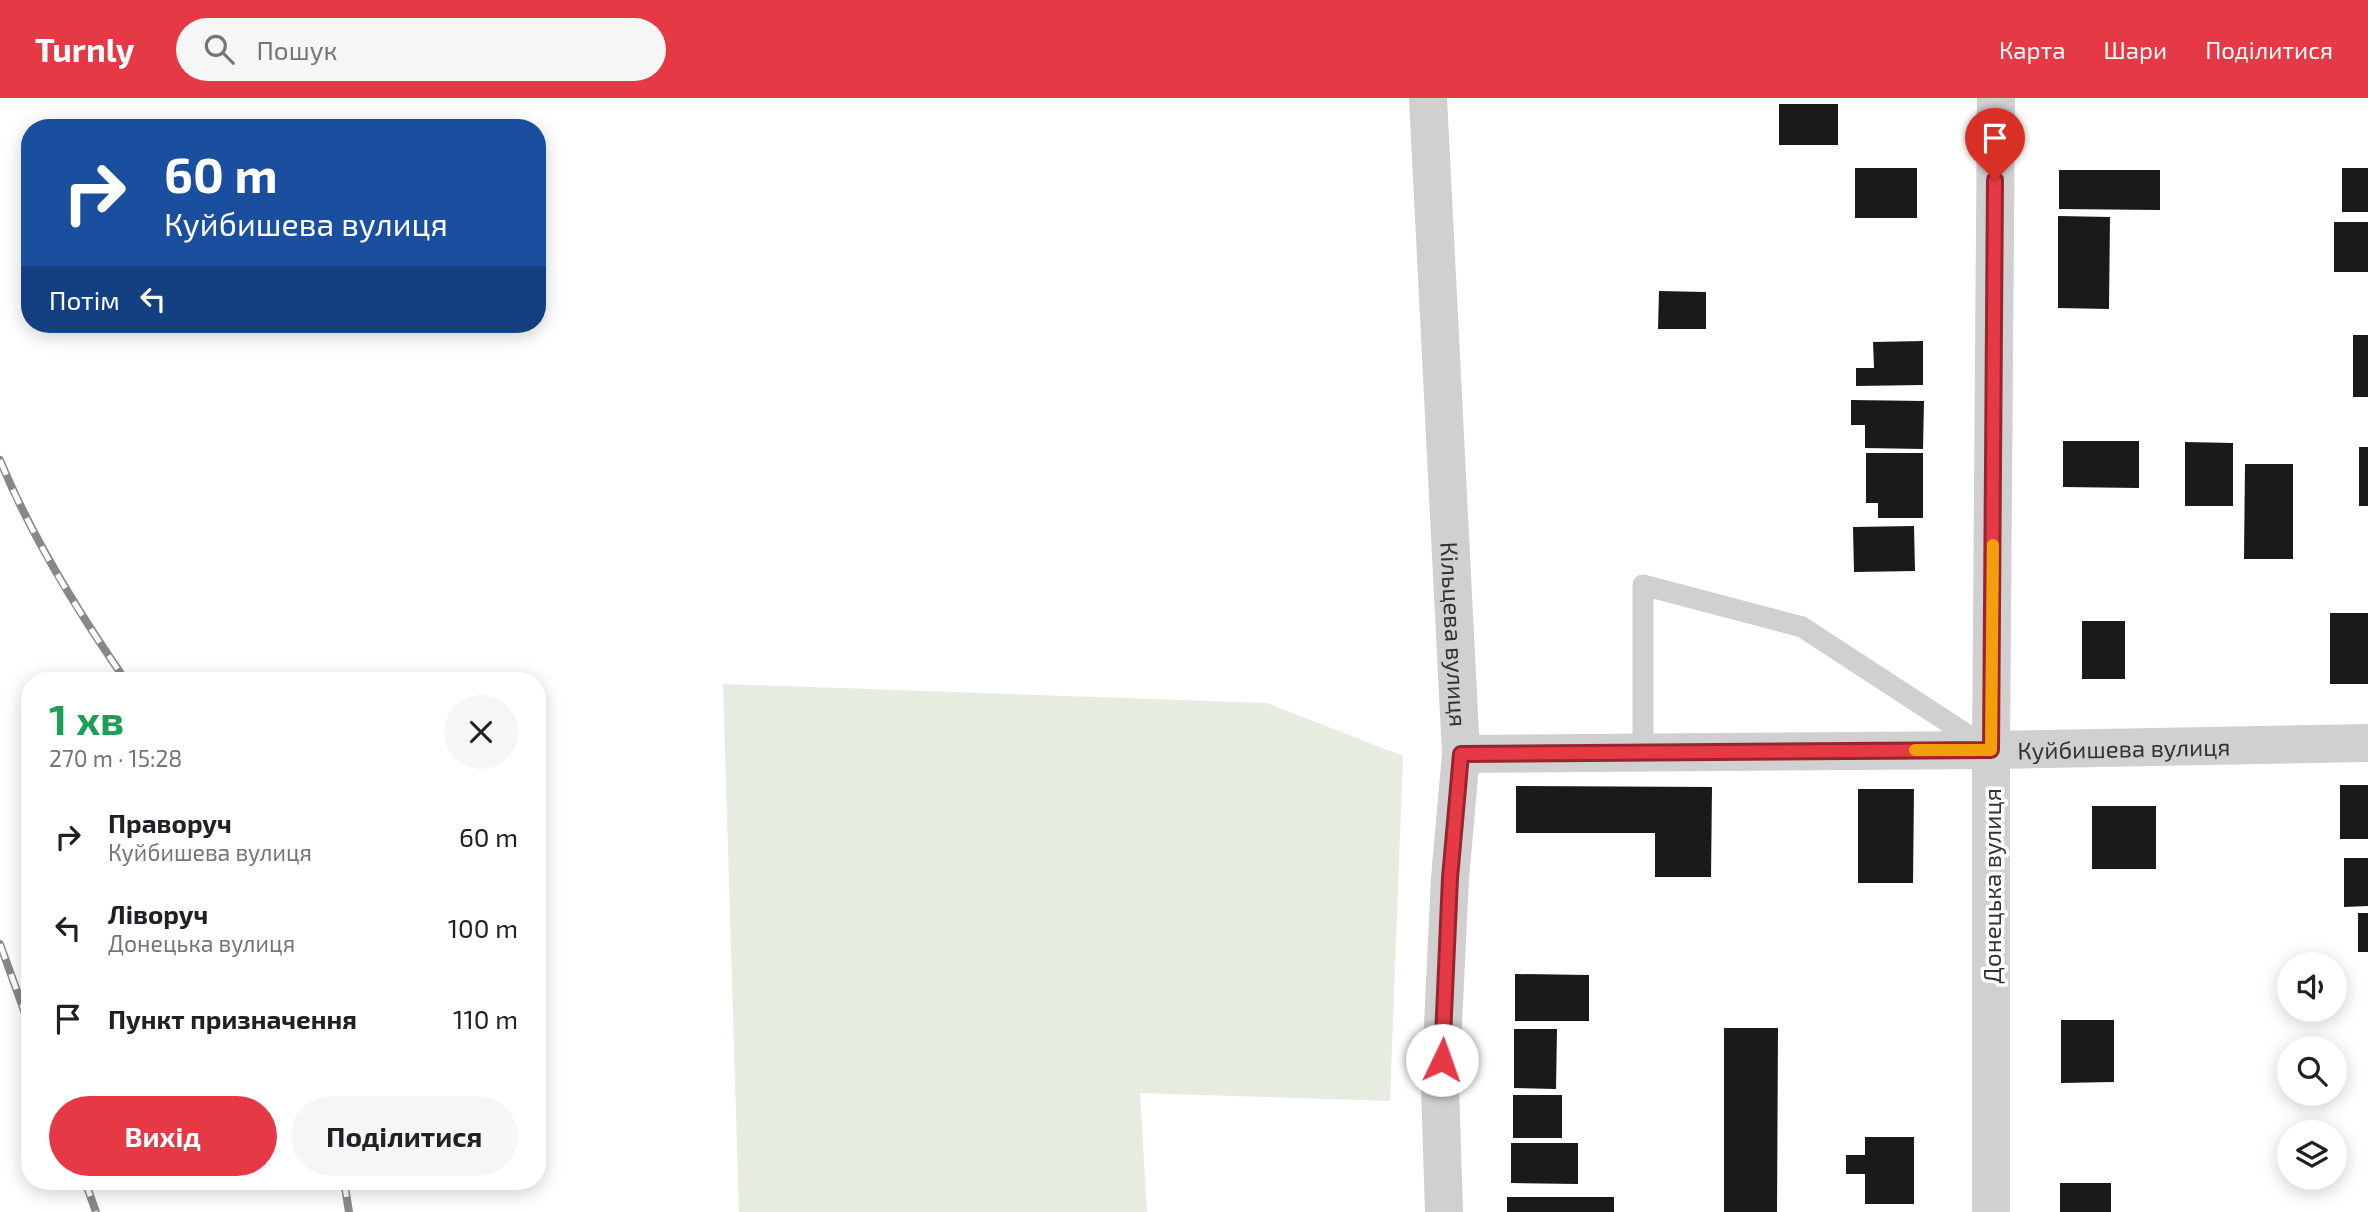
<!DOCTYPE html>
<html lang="uk">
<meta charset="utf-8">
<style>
:root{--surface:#fff;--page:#f6f6f6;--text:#202124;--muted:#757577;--accent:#e63946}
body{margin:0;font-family:"Exo 2",sans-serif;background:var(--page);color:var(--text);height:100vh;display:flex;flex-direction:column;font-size:26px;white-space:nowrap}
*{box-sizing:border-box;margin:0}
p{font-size:23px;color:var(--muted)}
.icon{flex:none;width:38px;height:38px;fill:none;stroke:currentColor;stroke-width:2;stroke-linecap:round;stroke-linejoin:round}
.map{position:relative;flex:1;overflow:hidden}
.details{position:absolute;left:21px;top:574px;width:525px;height:518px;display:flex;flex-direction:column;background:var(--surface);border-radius:28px;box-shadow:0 4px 18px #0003}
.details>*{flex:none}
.banner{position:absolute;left:21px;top:21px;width:525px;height:214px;border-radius:28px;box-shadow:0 4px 18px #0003;background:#1a4fa0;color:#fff;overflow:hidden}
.fabs{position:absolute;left:2277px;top:854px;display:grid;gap:14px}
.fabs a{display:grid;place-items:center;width:70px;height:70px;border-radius:50%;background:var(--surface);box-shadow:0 4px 18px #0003;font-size:35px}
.pin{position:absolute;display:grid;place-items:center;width:60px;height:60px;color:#fff;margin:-72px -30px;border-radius:50% 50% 50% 0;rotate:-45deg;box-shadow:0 0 7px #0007}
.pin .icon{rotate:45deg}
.me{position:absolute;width:77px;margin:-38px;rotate:3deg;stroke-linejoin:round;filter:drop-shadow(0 0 5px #0008)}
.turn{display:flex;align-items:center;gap:24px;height:147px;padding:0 28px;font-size:32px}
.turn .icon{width:91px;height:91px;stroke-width:2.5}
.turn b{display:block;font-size:49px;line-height:60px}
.then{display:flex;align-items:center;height:66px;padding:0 28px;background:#0003;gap:14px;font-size:26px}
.round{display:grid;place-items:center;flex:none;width:74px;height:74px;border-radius:37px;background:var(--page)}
.head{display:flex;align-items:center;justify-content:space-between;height:119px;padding:0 28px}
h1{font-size:42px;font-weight:700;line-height:52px;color:#1e9e55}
.primary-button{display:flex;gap:14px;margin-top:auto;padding:14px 28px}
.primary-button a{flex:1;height:80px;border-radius:42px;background:var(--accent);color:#fff;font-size:28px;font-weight:700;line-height:80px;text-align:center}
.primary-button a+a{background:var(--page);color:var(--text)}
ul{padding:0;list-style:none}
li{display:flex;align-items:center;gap:21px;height:91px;padding:0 28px}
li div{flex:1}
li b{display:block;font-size:26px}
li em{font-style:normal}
header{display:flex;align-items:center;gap:42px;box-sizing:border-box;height:98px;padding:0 35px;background:var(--accent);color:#fff}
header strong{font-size:33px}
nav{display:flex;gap:38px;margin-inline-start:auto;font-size:24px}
.search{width:490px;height:63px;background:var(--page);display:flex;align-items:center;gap:18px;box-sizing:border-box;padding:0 24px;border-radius:38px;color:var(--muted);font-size:26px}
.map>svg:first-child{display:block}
</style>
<header>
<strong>Turnly</strong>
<div class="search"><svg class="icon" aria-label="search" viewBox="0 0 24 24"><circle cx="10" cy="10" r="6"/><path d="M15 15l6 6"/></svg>Пошук</div>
<nav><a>Карта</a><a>Шари</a><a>Поділитися</a></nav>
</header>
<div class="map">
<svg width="2368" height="1114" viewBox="0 0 2368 1114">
<rect width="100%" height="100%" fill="#fff"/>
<path fill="#e6ecdf" d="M 723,586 L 1267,605 L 1403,658 L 1390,1003 L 1140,995 L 1147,1114 L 739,1114 Z"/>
<g fill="#1a1a1a">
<rect x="1779" y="6" width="59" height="41"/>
<rect x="1855" y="70" width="62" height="50"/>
<rect x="2342" y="70" width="26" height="44"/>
<path d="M 2059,72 L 2160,72 L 2160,112 L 2059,111 Z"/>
<path d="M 2058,118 L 2110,119 L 2109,211 L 2058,210 Z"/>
<rect x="2334" y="124" width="34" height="50"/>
<path d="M 1659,193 L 1706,194 L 1706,231 L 1658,231 Z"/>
<rect x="2353" y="237" width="15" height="62"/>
<path d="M 1923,243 L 1923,287 L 1856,288 L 1856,270 L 1874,270 L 1873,244 Z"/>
<path d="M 1851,302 L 1924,303 L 1923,351 L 1865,350 L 1865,327 L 1851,327 Z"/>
<path d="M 2063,343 L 2139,343 L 2139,390 L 2063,389 Z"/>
<path d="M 2185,344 L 2233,345 L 2233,408 L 2185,408 Z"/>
<rect x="2359" y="349" width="9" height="59"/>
<path d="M 1866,355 L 1923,355 L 1923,420 L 1878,420 L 1878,405 L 1866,405 Z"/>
<path d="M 2245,366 L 2293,366 L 2293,461 L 2244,461 Z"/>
<path d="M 1914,428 L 1915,473 L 1854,474 L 1853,429 Z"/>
<rect x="2330" y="515" width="38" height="71"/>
<rect x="2082" y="523" width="43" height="58"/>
<rect x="2340" y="687" width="28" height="54"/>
<path d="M 1516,688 L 1712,689 L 1711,779 L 1655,779 L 1655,735 L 1516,735 Z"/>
<path d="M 1858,691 L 1914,691 L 1913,785 L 1858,785 Z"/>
<rect x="2092" y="708" width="64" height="63"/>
<path d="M 2344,760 L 2368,760 L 2368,808 L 2344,809 Z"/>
<rect x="2358" y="815" width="10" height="39"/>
<path d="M 1515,876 L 1589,877 L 1589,923 L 1515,923 Z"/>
<path d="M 2061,922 L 2114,922 L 2114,984 L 2061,985 Z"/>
<path d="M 1724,930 L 1778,930 L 1777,1114 L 1724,1114 Z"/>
<path d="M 1514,931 L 1557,931 L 1556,991 L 1514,990 Z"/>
<rect x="1513" y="997" width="49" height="43"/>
<path d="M 1865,1039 L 1914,1039 L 1914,1106 L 1865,1106 L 1865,1076 L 1846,1076 L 1846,1057 L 1865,1057 Z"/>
<path d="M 1511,1045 L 1578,1045 L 1578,1086 L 1511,1085 Z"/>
<rect x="2060" y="1085" width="51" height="29"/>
<rect x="1507" y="1099" width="107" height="15"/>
</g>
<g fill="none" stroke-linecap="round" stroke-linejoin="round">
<path stroke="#d0d0d0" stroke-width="21" d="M 1643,655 L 1643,487 L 1802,529 L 1986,649"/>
<g stroke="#d0d0d0" stroke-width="38">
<path id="s1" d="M 1428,0 L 1461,656 L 1450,780 L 1440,988 L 1444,1114"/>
<path id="s2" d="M 1461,656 L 1991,652 L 2368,645"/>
</g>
<path stroke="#d0d0d0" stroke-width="38" d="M 1991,1114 L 1991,652 L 1996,0"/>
<g stroke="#888" stroke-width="8">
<g id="rail">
<path d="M 0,362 C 32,440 78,514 126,583"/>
<path d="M 0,846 L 30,929"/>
<path d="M 85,1083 L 96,1114"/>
<path d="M 344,1083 L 349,1114"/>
</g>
</g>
<use href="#rail" stroke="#fff" stroke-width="5" stroke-dasharray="16" stroke-linecap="butt"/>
</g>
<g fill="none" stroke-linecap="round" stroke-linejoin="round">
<g stroke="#96252e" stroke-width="18">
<path id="route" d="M 1442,962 L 1450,780 L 1461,656 L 1991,652 L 1995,82"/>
</g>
<use href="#route" stroke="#e63946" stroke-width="12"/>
<path stroke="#f59e0b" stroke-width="12" d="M 1915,652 L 1991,652 L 1993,447"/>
</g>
<g text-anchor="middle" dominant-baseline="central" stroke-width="7" stroke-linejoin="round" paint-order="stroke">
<g font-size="24" fill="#333" stroke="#fff">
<text stroke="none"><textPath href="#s1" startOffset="537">Кільцева вулиця</textPath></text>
<text stroke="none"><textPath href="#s2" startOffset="663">Куйбишева вулиця</textPath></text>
<text transform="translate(1991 788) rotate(-90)">Донецька вулиця</text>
</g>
</g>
</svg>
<div class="fabs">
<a><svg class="icon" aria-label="sound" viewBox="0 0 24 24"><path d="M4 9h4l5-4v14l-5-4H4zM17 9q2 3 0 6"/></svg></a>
<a><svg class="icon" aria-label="search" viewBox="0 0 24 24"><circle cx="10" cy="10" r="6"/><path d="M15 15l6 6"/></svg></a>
<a><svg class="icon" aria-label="layers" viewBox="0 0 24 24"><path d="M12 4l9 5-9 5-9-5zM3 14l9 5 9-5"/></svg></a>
</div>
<div class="pin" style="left:1995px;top:82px;background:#d93025"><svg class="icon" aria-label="arrive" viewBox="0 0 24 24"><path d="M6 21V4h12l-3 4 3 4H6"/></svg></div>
<svg class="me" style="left:1442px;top:962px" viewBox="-20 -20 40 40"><circle r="19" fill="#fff"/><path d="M0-13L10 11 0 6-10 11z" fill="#e63946"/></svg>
<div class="banner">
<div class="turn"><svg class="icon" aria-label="right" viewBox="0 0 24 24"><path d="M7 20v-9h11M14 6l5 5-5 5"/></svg><div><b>60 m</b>Куйбишева вулиця</div></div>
<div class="then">Потім<svg class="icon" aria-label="left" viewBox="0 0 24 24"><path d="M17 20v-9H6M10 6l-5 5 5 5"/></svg></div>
</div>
<section class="details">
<div class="head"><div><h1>1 хв</h1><p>270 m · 15:28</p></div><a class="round"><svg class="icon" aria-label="close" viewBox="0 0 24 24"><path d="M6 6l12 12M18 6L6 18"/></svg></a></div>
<ul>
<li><svg class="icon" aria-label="right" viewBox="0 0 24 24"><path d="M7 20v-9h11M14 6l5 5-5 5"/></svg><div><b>Праворуч</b><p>Куйбишева вулиця</p></div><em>60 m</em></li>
<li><svg class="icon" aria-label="left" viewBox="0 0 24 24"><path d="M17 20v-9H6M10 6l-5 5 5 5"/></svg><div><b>Ліворуч</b><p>Донецька вулиця</p></div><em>100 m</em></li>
<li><svg class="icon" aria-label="arrive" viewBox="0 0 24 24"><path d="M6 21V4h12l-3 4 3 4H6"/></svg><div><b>Пункт призначення</b></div><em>110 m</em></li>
</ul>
<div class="primary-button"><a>Вихід</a><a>Поділитися</a></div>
</section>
</div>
